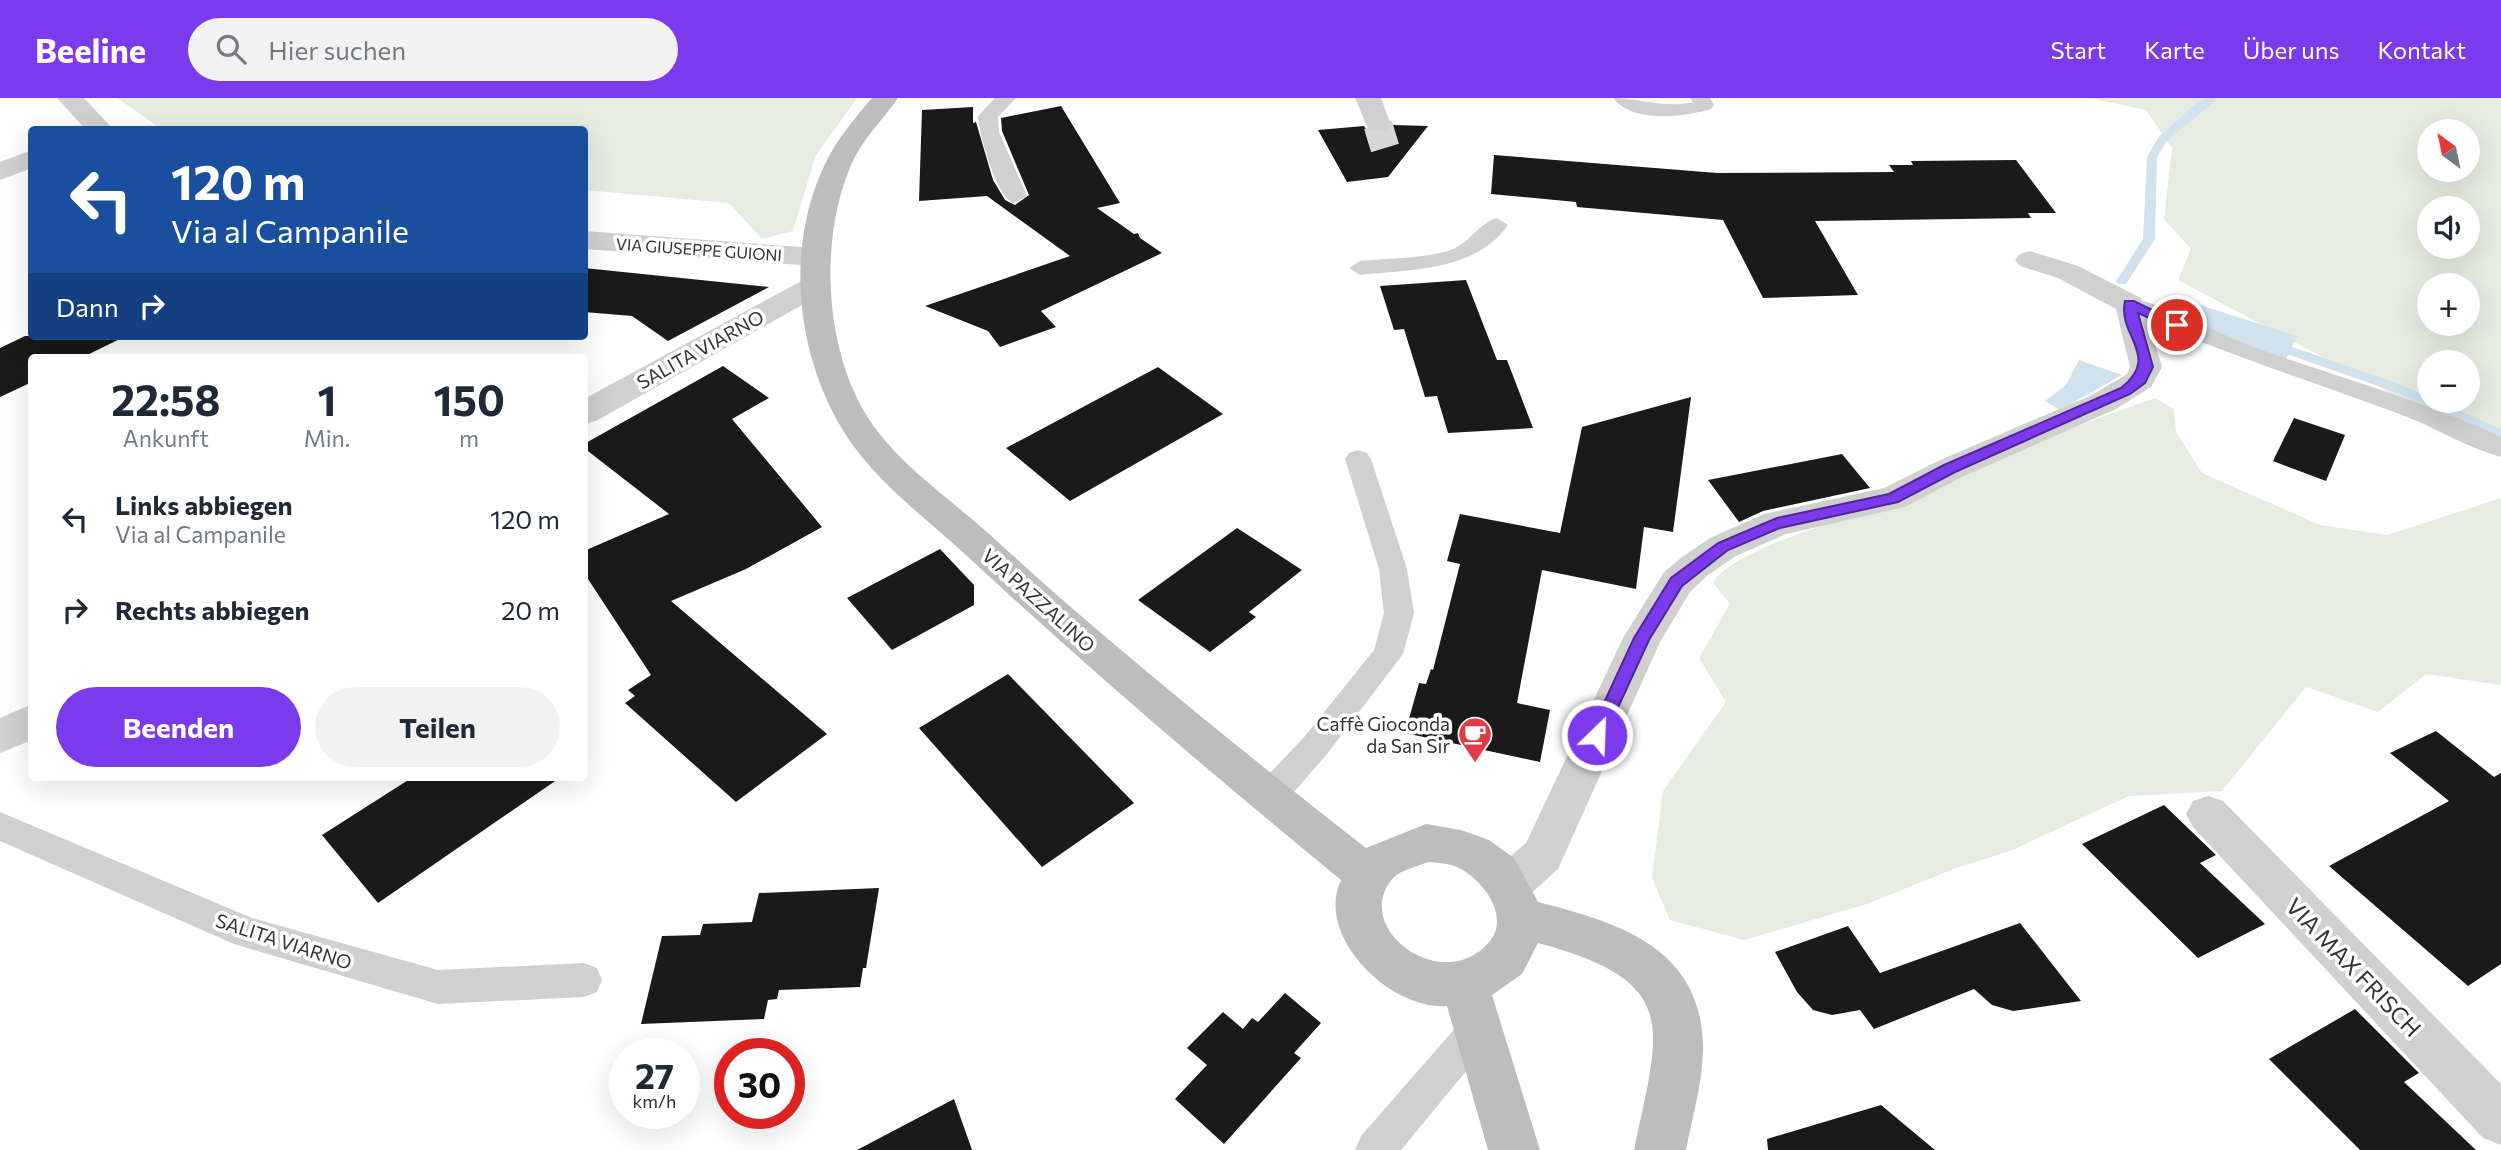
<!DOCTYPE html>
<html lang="de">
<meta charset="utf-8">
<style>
:root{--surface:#fff;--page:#f2f2f3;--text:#1f2937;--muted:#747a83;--accent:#7c3aed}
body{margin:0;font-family:Commissioner,sans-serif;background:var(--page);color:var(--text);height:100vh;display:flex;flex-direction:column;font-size:26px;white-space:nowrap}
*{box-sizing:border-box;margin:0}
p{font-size:23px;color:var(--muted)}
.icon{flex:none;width:38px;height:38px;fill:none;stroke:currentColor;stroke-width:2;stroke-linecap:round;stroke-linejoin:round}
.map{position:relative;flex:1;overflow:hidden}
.panel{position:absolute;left:28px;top:256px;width:560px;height:427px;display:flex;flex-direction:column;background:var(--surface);border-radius:7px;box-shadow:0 7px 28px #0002}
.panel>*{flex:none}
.banner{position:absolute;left:28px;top:28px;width:560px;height:214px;border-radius:7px;box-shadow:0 7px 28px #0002;background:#1a4fa0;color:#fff;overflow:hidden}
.needle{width:46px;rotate:327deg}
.tools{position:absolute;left:2417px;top:21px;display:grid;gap:14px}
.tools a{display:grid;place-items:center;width:63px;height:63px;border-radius:50%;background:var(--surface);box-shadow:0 7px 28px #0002;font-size:35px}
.speed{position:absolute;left:609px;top:940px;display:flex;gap:14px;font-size:35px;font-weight:700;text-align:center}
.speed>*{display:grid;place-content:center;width:91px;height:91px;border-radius:50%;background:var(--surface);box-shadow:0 7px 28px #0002;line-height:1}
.speed small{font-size:18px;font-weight:400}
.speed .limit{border:10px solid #d22;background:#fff;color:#111}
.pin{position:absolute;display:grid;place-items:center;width:60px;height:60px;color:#fff;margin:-30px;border:4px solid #fff;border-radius:50%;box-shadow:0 2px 7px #0007}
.me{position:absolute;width:77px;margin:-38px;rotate:24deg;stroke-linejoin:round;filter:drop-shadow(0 0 5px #0008)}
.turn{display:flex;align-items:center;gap:24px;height:147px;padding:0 28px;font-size:32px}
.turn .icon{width:91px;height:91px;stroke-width:2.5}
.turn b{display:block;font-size:49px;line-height:60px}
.then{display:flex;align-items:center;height:66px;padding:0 28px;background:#0003;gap:14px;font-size:26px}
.eta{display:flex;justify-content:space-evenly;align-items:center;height:119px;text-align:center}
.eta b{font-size:42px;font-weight:700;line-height:49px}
.button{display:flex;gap:14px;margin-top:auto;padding:14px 28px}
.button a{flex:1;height:80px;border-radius:42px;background:var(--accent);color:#fff;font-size:28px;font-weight:700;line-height:80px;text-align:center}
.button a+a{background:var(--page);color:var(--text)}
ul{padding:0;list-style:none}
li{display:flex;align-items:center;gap:21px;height:91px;padding:0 28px}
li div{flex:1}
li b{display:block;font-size:26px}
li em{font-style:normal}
header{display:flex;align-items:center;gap:42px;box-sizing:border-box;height:98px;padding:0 35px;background:var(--accent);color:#fff}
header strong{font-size:33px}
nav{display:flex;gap:38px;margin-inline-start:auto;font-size:24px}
.search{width:490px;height:63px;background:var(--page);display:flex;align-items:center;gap:18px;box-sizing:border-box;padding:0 24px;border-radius:38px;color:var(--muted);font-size:26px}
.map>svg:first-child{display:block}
</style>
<header>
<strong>Beeline</strong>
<div class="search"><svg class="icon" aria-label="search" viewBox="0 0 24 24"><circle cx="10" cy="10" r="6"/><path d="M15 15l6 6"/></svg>Hier suchen</div>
<nav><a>Start</a><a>Karte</a><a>Über uns</a><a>Kontakt</a></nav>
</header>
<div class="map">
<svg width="2501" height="1052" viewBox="0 0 2501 1052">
<rect width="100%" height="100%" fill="#fff"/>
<g fill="#e6ecdf" fill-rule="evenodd">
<path d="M 117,0 L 857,0 L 815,59 L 793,133 L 762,141 L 729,105 L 585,92 L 584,32 L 162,31 Z"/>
<path d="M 2090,0 L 2501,0 L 2501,354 L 2178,182 L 2191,151 L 2164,121 L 2172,50 L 2146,12 ZM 2429,33 L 2468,33 L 2468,72 L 2429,72 ZM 2429,110 L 2468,110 L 2468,149 L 2429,149 ZM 2429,187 L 2468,187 L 2468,226 L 2429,226 ZM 2429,264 L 2468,264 L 2468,303 L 2429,303 Z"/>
<path d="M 2155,300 L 2174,311 L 2176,334 L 2202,375 L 2320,427 L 2387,437 L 2501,400 L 2501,587 L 2426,576 L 2378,614 L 2306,589 L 2222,693 L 2129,698 L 2010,753 L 1956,770 L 1867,806 L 1744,842 L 1670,822 L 1652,780 L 1663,693 L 1726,604 L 1699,560 L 1730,506 L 1713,485 C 1728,458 1796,438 1825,426 C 1934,381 2044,340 2155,300 Z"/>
</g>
<g fill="#cfe2ee">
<path d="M 2197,206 L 2297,238 L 2285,263 L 2185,223 Z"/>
<path d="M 2079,262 L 2122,277 L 2060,312 L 2045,303 L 2066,287 Z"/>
</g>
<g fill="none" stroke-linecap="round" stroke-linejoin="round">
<g fill="#cfe2ee" fill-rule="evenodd">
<path d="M 2206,0 L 2218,0 L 2166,44 L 2157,59 L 2155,141 L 2126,186 L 2118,186 L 2116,183 L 2143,141 L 2147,59 L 2158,40 L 2193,8 Z"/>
<path d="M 2272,242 L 2397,285 L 2429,299 L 2429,303 L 2437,303 L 2501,331 L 2501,340 L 2387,291 L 2267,249 L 2267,243 Z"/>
</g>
</g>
<g fill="#1a1a1a">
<path d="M 1061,8 L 1120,105 L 1097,110 L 1134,136 L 1138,135 L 1140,140 L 1162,155 L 1041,213 L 1056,229 L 1000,249 L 988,233 L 925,208 L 1070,158 L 987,98 L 919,103 L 922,12 L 973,9 L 973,25 L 976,24 L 993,82 L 1005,102 L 1015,107 L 1029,97 L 1002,33 L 1001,20 Z"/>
<path d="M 1393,27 L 1428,28 L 1388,79 L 1347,84 L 1318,32 L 1364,28 L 1369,36 L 1387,36 Z"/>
<path d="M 1494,57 L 1717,75 L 1894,74 L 1889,67 L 1913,67 L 1911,63 L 2016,62 L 2056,115 L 2028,115 L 2031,120 L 1815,123 L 1858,197 L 1763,200 L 1723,122 L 1577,109 L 1576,104 L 1491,96 Z"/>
<path d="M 584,170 L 769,189 L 668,243 L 632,218 L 584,214 Z"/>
<path d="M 1466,182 L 1497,262 L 1507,262 L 1533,330 L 1448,335 L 1437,298 L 1425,299 L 1404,231 L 1394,232 L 1380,188 Z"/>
<path d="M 25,238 L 126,238 L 83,259 L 32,259 L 32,284 L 0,299 L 0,250 Z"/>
<path d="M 723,268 L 769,300 L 732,321 L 822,429 L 746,471 L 671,503 L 827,636 L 736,704 L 625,605 L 635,598 L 628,592 L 651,577 L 584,475 L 584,453 L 669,416 L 584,350 L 584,346 Z"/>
<path d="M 1158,269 L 1223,316 L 1070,403 L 1006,350 Z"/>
<path d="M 1691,299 L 1673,434 L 1644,429 L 1636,491 L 1542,472 L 1517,605 L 1550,612 L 1540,664 L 1405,635 L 1419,585 L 1426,586 L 1431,571 L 1433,572 L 1460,466 L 1447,463 L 1460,416 L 1560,435 L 1582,329 Z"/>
<path d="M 2294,320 L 2345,337 L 2326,383 L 2273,363 Z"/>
<path d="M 1842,356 L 1870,390 L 1763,413 L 1739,424 L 1708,382 Z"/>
<path d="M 1237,430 L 1302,472 L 1249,514 L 1256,519 L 1210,554 L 1138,502 Z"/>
<path d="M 940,451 L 974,487 L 974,507 L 892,552 L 847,500 Z"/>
<path d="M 1008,576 L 1134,705 L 1042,769 L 919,630 Z"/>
<path d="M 2436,633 L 2494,679 L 2501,675 L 2501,866 L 2468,888 L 2329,768 L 2449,703 L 2390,655 Z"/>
<path d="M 413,679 L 561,679 L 378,805 L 322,737 Z"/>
<path d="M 2164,707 L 2216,757 L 2200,765 L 2265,826 L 2198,860 L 2082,746 Z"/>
<path d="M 879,790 L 866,870 L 863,870 L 860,889 L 779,892 L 777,901 L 768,902 L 764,921 L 641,926 L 662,838 L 700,837 L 703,826 L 752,824 L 759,795 Z"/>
<path d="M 2020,825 L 2081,903 L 2013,913 L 1992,907 L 1974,891 L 1874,931 L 1860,912 L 1832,917 L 1813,912 L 1797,894 L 1775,854 L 1848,828 L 1880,875 Z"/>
<path d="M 1285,895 L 1321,925 L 1294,955 L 1301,960 L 1224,1046 L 1175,1001 L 1207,967 L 1187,950 L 1223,914 L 1243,931 L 1252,920 L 1258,924 Z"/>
<path d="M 2355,911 L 2419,975 L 2404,984 L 2476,1052 L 2360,1052 L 2269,961 Z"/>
<path d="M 954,1001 L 972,1052 L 857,1052 Z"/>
<path d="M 1881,1007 L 1935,1052 L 1768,1052 L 1767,1041 Z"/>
</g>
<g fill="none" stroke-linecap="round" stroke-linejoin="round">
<path stroke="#d6d6d6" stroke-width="29" stroke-dasharray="29 14" stroke-linecap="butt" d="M 1378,27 L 1385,50"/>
<g fill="#d0d0d0" fill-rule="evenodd">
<path d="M 995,0 L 1016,0 L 998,19 L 999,34 L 1027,98 L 1014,105 C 997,101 979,36 978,18 Z"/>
<path d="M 1613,0 C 1641,0 1665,11 1693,4 L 1690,0 L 1710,0 L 1714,7 L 1711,11 C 1683,19 1634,26 1613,0 Z"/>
<path d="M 1497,120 L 1508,127 C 1475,174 1411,171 1360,177 L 1349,170 L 1360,163 C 1386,160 1435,161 1457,149 C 1472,141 1481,124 1497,120 Z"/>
<path d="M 2130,199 C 2171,209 2218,236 2259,251 C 2340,280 2423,302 2501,339 L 2501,359 C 2467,350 2435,329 2402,317 C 2308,282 2213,252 2122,211 L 2118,206 L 2122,201 Z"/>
<path d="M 1358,352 L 1367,355 L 1371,361 L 1407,471 L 1414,515 L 1403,556 L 1327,656 L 1281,709 L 1269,713 L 1257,709 L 1252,699 L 1257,689 L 1305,638 L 1374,552 L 1384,515 L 1379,471 L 1345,361 L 1349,355 Z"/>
<path d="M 0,714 L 252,820 L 438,872 L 584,865 L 597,870 L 602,882 L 597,894 L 584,899 L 438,906 L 234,846 L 0,743 Z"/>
<path d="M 1478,913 L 1491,919 L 1497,931 L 1491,943 L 1401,1052 L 1355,1052 L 1361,1038 L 1465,919 Z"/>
</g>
<g fill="#d0d0d0" fill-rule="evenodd">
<path d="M 57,0 L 84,0 L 114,32 L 86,32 Z"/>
<path d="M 1355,0 L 1381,0 L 1391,27 L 1387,33 L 1369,33 Z"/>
<path d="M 32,52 L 32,70 L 0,82 L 0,64 Z"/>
<path d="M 584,133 L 814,150 L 824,153 L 829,159 L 824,165 L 814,168 L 584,151 Z"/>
<path d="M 2030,153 L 2078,168 L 2141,200 L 2162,269 L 2151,289 L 2116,311 L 1962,379 L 1905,409 L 1786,436 L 1736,458 L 1708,477 L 1690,494 L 1660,544 L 1558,771 L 1525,801 L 1509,807 L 1493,801 L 1486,787 L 1493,773 L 1526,745 L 1623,540 L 1664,474 L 1682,459 L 1710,440 L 1764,416 L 1884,390 L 1938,363 L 2092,297 L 2127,276 L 2130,269 L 2116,211 L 2058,180 L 2020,168 L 2015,162 L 2020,156 Z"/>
<path d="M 816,178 L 827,181 L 831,187 L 827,193 L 596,323 L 584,326 L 584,301 L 805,181 Z"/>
<path d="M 32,606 L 32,642 L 0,655 L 0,620 Z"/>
<path d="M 2208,698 L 2223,703 L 2501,986 L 2501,1047 L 2483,1040 L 2193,729 L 2186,716 L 2193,703 Z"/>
</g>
<path fill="#bdbdbd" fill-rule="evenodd" d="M 872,0 L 898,0 C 883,22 863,40 852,65 C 817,143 824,265 878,334 C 903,366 936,391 967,417 C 998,443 1027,471 1058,498 C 1158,585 1261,668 1366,750 L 1426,726 L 1461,732 L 1489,742 L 1514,760 L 1538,804 C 1620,825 1703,850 1703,951 C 1703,984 1692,1019 1686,1052 L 1634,1052 C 1660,927 1682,884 1538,845 L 1522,876 L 1492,897 L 1540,1052 L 1488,1052 L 1447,908 C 1392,913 1314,839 1341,782 C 1213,677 1087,570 966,457 C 921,416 868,378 838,324 C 795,247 786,145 826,64 C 837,41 855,20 872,0 ZM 1428,764 C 1438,765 1450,765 1459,770 C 1483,782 1511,819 1489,844 C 1443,899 1348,829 1394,779 C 1402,772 1418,768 1428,764 Z"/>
</g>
<path fill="#7c3aed" stroke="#51269a" stroke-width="2" d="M 2125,203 L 2134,203 L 2183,227 L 2172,230 L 2138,215 L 2153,269 L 2145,285 L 2130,296 L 1955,374 L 1898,404 L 1780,430 L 1728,452 L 1682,488 L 1649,542 L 1603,642 L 1591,642 L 1589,637 L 1634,540 L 1671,480 L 1718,445 L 1777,420 L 1889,396 L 1944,367 L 2121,290 C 2162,258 2117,238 2125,203 Z"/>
<defs>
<g id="cafe-pin" transform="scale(1.75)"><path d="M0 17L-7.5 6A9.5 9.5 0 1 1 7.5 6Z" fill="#e63946" stroke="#fff"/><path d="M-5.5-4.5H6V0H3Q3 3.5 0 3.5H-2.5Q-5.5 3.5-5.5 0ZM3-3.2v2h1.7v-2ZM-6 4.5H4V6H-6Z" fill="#fff"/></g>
</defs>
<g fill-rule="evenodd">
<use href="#cafe-pin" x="1475" y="636"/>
</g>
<g text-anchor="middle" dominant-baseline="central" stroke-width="7" stroke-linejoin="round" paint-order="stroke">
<g font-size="16" fill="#333" stroke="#fff">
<text transform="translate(699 151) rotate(4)">VIA GIUSEPPE GUIONI</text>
</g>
<g font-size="19" fill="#333" stroke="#fff">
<text transform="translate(700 251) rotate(-29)">SALITA VIARNO</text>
<text transform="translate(1039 502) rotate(42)">VIA PAZZALINO</text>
<text transform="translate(284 843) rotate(18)">SALITA VIARNO</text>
</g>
<g font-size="19" fill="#333" stroke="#fff" text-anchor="end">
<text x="1450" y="625">Caffè Gioconda<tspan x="1450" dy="22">da San Sir</tspan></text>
</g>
<g font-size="23" fill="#333" stroke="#fff">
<text transform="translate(2354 869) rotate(46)">VIA MAX FRISCH</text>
</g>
</g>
</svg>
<div class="tools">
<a><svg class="needle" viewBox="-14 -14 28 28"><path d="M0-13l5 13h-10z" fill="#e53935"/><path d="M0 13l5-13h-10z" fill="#747a83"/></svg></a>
<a><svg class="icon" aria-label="sound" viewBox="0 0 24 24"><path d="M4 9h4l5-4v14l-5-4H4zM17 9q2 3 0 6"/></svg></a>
<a>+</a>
<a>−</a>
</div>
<div class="speed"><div>27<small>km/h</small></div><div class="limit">30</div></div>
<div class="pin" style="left:2177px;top:227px;background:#d93025"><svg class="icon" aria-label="arrive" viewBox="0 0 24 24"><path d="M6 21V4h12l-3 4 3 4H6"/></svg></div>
<svg class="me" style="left:1597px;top:637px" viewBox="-20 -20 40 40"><circle r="17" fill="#7c3aed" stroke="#fff" stroke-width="3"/><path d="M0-11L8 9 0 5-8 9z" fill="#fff"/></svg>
<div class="banner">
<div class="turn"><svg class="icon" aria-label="left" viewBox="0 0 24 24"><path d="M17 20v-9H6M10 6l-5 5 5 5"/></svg><div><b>120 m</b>Via al Campanile</div></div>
<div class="then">Dann<svg class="icon" aria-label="right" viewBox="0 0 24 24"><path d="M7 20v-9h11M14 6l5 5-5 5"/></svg></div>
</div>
<section class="panel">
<div class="eta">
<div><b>22:58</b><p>Ankunft</p></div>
<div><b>1</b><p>Min.</p></div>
<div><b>150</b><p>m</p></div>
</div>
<ul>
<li><svg class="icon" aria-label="left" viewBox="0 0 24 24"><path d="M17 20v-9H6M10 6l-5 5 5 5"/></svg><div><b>Links abbiegen</b><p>Via al Campanile</p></div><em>120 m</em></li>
<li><svg class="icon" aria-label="right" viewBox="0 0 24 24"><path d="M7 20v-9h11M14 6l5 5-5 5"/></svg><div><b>Rechts abbiegen</b></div><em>20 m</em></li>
</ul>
<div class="button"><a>Beenden</a><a>Teilen</a></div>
</section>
</div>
